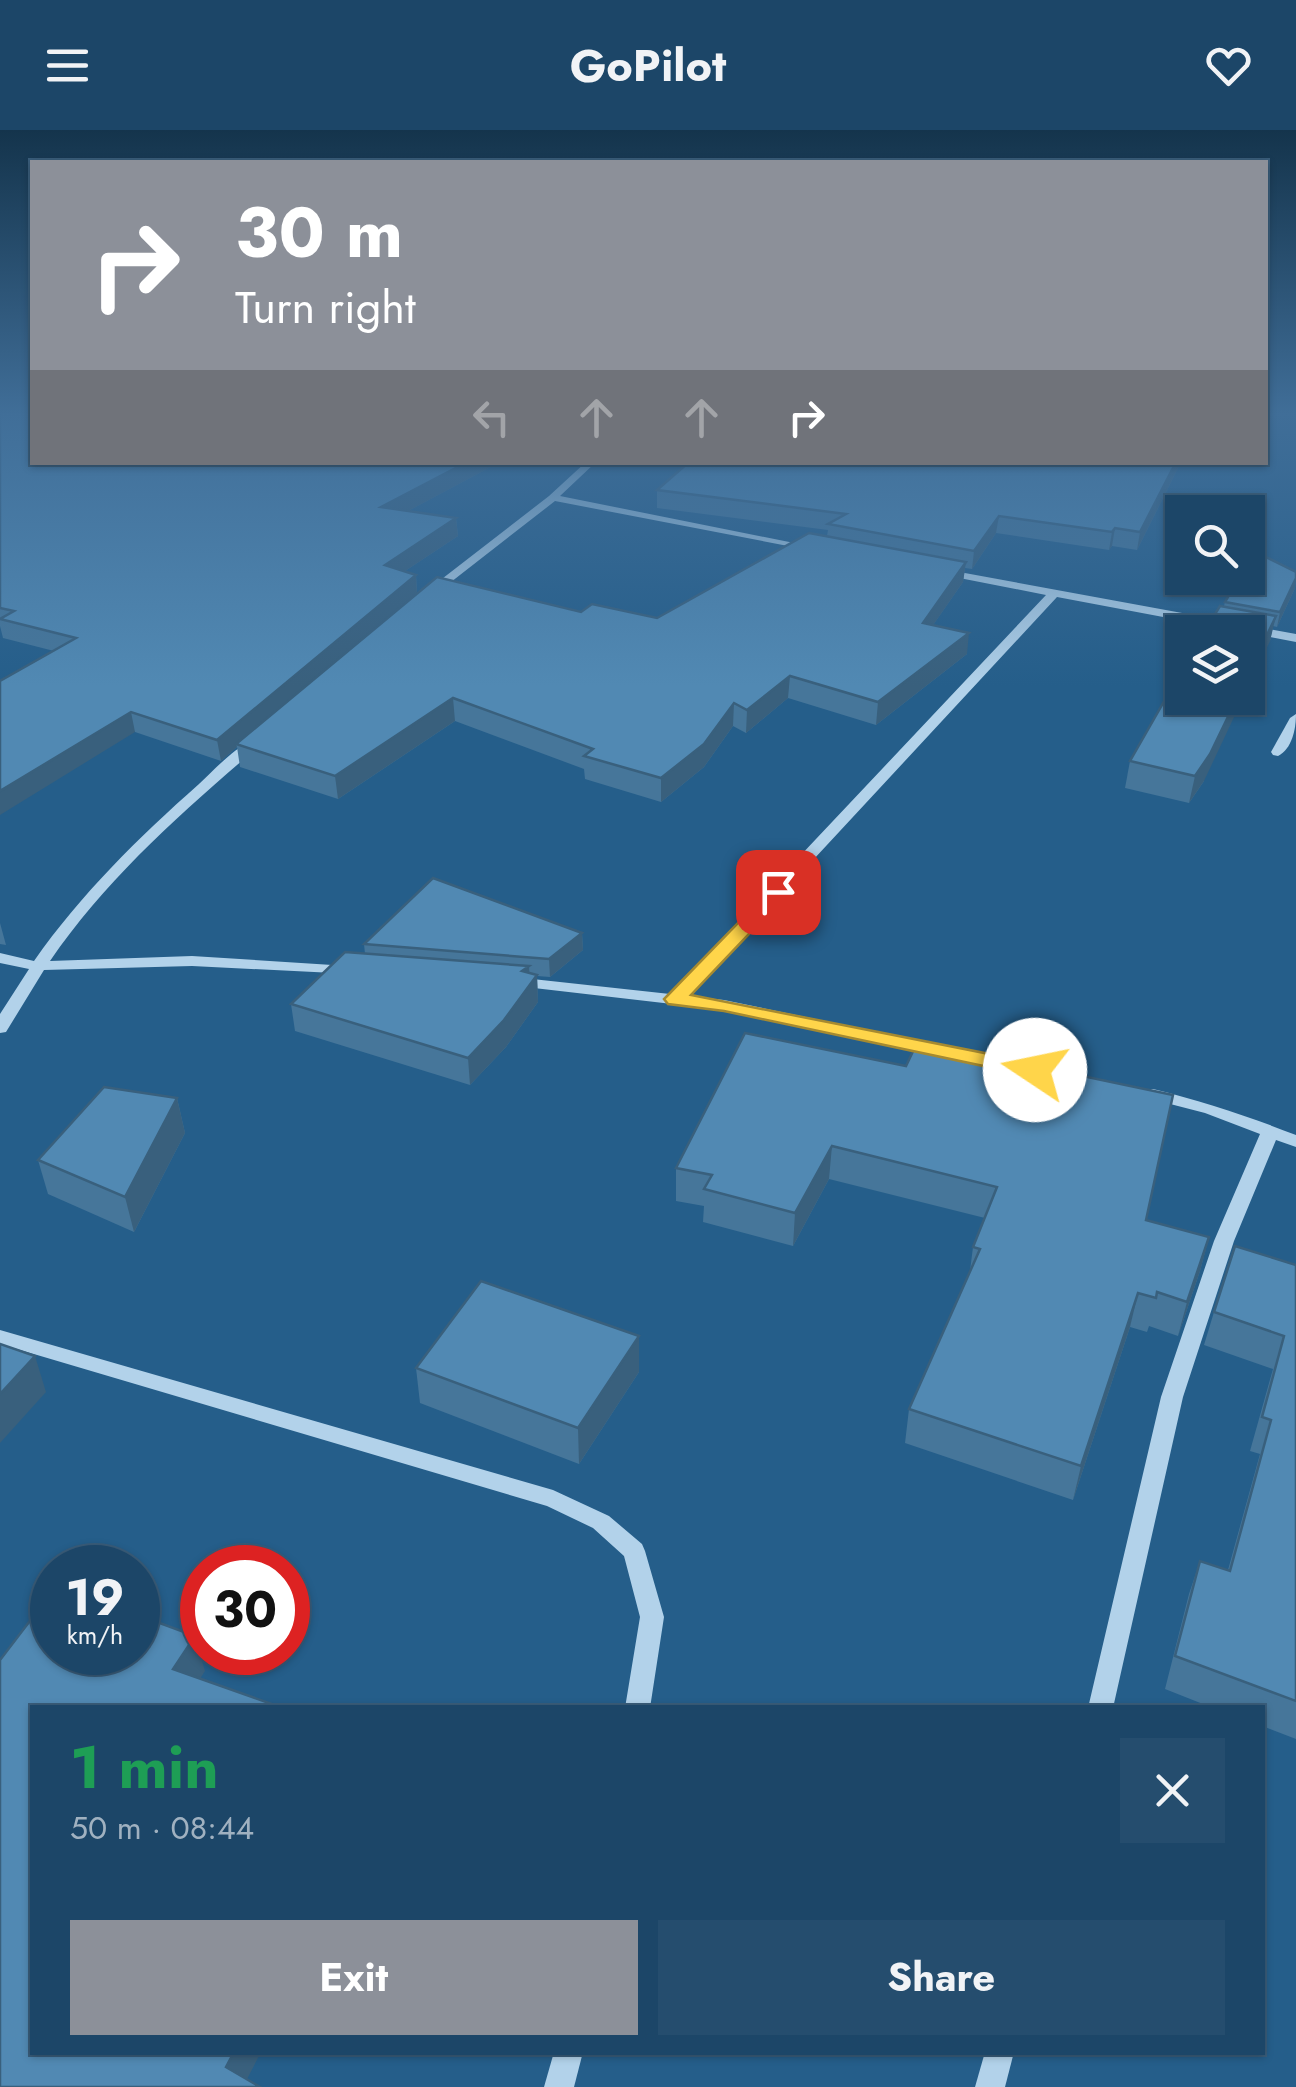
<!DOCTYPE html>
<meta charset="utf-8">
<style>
:root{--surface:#1c4668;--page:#254d6e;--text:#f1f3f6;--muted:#a0b1c0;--line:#3a5e7c;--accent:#8c9099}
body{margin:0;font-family:Jost,sans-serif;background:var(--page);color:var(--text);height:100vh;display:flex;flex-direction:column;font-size:38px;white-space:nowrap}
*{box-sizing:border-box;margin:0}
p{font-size:32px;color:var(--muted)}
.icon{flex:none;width:55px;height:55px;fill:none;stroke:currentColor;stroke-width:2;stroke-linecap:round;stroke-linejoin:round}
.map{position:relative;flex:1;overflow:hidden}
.panel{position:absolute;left:30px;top:1575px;width:1235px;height:350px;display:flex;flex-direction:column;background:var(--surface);border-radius:0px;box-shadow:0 2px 8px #0004,0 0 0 2px var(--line)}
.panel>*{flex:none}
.banner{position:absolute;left:30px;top:30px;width:1238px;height:305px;border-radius:0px;box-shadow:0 2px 8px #0004,0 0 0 2px var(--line);background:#8c9099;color:#fff;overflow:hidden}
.fabs{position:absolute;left:1165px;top:365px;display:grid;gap:20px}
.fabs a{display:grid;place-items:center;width:100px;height:100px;border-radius:0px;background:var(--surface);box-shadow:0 2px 8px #0004,0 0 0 2px var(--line);font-size:50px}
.speed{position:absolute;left:30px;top:1415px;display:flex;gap:20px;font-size:50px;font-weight:700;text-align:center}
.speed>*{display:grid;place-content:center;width:130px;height:130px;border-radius:50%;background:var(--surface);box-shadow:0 2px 8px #0004,0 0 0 2px var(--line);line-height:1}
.speed small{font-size:25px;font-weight:400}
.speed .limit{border:15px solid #d22;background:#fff;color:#111}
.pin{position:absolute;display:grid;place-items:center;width:85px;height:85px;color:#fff;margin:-42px;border-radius:20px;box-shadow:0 5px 15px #0006}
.me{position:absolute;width:110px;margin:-55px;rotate:281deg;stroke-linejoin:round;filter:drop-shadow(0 0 8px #0008)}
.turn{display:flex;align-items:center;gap:35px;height:210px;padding:0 40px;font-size:45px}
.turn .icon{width:130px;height:130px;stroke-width:2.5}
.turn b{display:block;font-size:70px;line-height:85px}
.lanes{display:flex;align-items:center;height:95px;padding:0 40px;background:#0003;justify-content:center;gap:50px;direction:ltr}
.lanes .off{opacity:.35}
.round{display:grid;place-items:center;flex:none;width:105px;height:105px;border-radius:0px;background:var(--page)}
.headline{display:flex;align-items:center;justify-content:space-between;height:170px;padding:0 40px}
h1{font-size:60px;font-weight:700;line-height:75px;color:#1e9e55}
.button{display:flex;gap:20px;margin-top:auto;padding:20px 40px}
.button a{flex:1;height:115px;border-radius:0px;background:var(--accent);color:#fff;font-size:40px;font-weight:700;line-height:115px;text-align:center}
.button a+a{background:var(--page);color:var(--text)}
header{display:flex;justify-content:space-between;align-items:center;height:130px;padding:0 40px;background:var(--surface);font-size:45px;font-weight:700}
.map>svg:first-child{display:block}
</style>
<header><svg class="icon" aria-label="menu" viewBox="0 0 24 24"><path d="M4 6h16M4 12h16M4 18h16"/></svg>GoPilot<svg class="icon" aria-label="heart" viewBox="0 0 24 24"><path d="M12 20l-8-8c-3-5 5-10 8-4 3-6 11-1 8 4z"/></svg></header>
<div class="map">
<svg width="1296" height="1957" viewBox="0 0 1296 1957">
<rect width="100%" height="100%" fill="#255e8a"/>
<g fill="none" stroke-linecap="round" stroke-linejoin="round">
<g fill="#b2d2ea" fill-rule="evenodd">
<path d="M 586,332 L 596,332 L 560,366 L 819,418 L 814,421 L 555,371 L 433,466 L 425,466 L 425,462 L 549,366 Z"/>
<path d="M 943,439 L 1296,504 L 1296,512 L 1057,467 L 687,866 L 724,870 L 1074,943 L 1083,948 L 1080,952 L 1074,953 L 724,880 L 508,855 L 506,852 L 514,847 L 670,864 L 1046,465 L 939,444 L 939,440 Z"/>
<path d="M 1296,584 C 1296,599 1292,619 1278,626 L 1273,625 L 1271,622 L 1290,588 Z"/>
<path d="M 253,610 L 258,611 L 258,617 C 182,682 107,748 50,831 L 192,826 L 348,836 L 354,838 L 356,841 L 354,844 L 192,836 L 44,840 L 6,902 L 0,903 L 0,884 L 29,839 L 0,833 L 0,823 L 34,831 C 81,764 138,708 199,654 C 215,639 233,619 253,610 Z"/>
<path d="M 1153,959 C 1202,971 1250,987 1296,1005 L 1296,1017 L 1276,1010 L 1234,1111 L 1183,1267 L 1113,1578 L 1088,1578 L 1161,1267 L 1214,1111 L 1260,1004 L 1205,983 L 1147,968 L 1144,964 L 1147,960 Z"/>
<path d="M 0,1200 L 553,1360 L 609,1386 L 642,1414 L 645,1421 L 664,1487 L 650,1578 L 625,1578 L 640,1487 L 624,1426 L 593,1398 L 547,1376 L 0,1214 Z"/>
<path d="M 554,1922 L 583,1922 L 574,1957 L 544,1957 Z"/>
<path d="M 985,1922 L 1014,1922 L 1005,1957 L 975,1957 Z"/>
</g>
</g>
<g fill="#46769a">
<path d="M 0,282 L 32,332 L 500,332 L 408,381 L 456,388 L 458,406 L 405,441 L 416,445 L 417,463 L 581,482 L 657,488 L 827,406 L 828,400 L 657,378 L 657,360 L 1181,332 L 1137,420 L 1112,416 L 1109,420 L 996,403 L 972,439 L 965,438 L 963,452 L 933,495 L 967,524 L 876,595 L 788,568 L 746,603 L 733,596 L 704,637 L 661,672 L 585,649 L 584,639 L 455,591 L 338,669 L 240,637 L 237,617 L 221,631 L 135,602 L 54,521 L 3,508 L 0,496 Z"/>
<path d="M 1296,442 L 1295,458 L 1277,497 L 1273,496 L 1270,511 L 1224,476 L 1225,472 Z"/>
<path d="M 1182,540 L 1204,651 L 1189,673 L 1125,658 L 1130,631 Z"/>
<path d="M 0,792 L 0,793 L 6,815 L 0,814 Z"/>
<path d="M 582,803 L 583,820 L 550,847 L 537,846 L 538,872 L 506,917 L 470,955 L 295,901 L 291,874 L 365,824 L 364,814 Z"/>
<path d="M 745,903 L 1146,1090 L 1209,1107 L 1200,1141 L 1178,1206 L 1149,1196 L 1147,1202 L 1130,1197 L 1073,1370 L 905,1313 L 909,1279 L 970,1141 L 973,1117 L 985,1088 L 829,1049 L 793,1116 L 703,1092 L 704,1076 L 676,1071 L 676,1038 Z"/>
<path d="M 177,968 L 185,1003 L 134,1102 L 48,1064 L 38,1030 Z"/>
<path d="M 1296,1135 L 1296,1609 L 1262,1596 L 1262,1578 L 1213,1578 L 1165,1559 L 1189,1464 L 1200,1431 L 1228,1440 L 1260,1324 L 1250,1321 L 1273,1239 L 1204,1215 L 1214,1182 Z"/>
<path d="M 416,1238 L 639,1242 L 579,1334 L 420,1273 Z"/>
</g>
<g fill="#39607d">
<path d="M 467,332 L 500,332 L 382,395 L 381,377 Z"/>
<path d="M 1176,332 L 1181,332 L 1137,420 L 1140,402 Z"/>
<path d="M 999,386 L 996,403 L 972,439 L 974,421 Z"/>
<path d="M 456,388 L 458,406 L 387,453 L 385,435 Z"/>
<path d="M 1115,398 L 1112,416 L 1109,420 L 1112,402 Z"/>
<path d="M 966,432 L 963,452 L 920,514 L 923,493 Z"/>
<path d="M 416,445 L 417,463 L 236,614 L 237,617 L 221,631 L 217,610 Z"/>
<path d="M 1296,448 L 1295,458 L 1277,497 L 1280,482 Z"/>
<path d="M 1276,486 L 1270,511 L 1248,558 L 1248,545 Z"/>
<path d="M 969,503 L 967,524 L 876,595 L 878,572 Z"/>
<path d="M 790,546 L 788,568 L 746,603 L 747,580 Z"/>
<path d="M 453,568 L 455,591 L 338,669 L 335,646 Z"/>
<path d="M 1237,568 L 1243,568 L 1204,651 L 1189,673 L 1195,646 Z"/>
<path d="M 734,573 L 733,596 L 704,637 L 661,672 L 661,648 Z"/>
<path d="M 131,582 L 135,602 L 0,685 L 0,661 Z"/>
<path d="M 582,803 L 583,820 L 550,847 L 549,829 Z"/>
<path d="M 529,836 L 530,855 L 537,845 L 538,872 L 506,917 L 470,955 L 468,928 L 522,841 Z"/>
<path d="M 177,968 L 185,1003 L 134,1102 L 125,1067 Z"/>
<path d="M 832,1016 L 829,1049 L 793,1116 L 795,1083 Z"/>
<path d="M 1209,1107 L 1200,1141 L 1178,1206 L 1187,1172 Z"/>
<path d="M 1138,1163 L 1130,1197 L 1073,1370 L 1081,1336 Z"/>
<path d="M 639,1206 L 639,1242 L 579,1334 L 578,1298 Z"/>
<path d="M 35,1226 L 46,1262 L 0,1313 L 0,1264 Z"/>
<path d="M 195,1506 L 205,1541 L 183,1575 L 173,1539 Z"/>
<path d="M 234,1922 L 261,1922 L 243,1957 L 226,1937 Z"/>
</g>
<g fill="#5189b3" stroke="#39607d" stroke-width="2.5">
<path d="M 0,282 L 32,282 L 32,332 L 467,332 L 381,377 L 456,388 L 385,435 L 416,445 L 217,610 L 131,582 L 0,661 L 0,551 L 76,508 L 0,489 L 14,481 L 0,478 Z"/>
<path d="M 689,332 L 1176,332 L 1140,402 L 1115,398 L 1112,402 L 999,386 L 974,421 L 828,394 L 846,384 L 657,360 Z"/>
<path d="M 809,403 L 966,432 L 923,493 L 969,503 L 878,572 L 790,546 L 747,580 L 734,573 L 704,614 L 661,648 L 584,626 L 593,619 L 453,568 L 335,646 L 236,614 L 437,447 L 581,482 L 592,474 L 657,488 Z"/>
<path d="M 1254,421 L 1296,442 L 1296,448 L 1280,482 L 1225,472 L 1239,448 L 1248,448 L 1248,433 Z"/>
<path d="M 1220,476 L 1276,486 L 1248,545 L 1248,502 L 1204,502 Z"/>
<path d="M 1182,540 L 1182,568 L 1237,568 L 1210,624 L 1195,646 L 1130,631 Z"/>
<path d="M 433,748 L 582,803 L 549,829 L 364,814 Z"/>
<path d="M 345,822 L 529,836 L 522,841 L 537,845 L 504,890 L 468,928 L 291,874 Z"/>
<path d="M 745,903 L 906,936 L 916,915 L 1052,946 L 1054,940 L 1173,965 L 1146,1090 L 1209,1107 L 1187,1172 L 1157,1162 L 1156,1168 L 1138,1163 L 1081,1336 L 909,1279 L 980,1119 L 973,1117 L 997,1057 L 832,1016 L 795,1083 L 704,1059 L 712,1045 L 676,1038 Z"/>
<path d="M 104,957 L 177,968 L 125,1067 L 38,1030 Z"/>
<path d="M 1235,1116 L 1296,1135 L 1296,1571 L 1175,1526 L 1200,1431 L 1230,1441 L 1271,1290 L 1262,1287 L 1284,1206 L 1214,1182 Z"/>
<path d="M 481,1151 L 639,1206 L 578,1298 L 416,1238 Z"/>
<path d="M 0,1214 L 35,1226 L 0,1264 Z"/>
<path d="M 52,1462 L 52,1522 L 138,1522 L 138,1485 L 195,1506 L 173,1539 L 283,1578 L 32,1578 L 32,1922 L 234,1922 L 226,1937 L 260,1957 L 0,1957 L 0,1530 Z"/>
</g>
<linearGradient id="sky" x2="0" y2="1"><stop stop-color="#14344c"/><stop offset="0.51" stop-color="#406e98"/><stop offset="1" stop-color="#406e98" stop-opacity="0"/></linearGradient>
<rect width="1296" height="556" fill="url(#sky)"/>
<path fill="#ffd54a" stroke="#a68a30" stroke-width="2.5" d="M 778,756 L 788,762 L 785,766 L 691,865 L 1035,933 L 1046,940 L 1043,945 L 1035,947 L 724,881 L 668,874 L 664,869 L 668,865 L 772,758 Z"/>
</svg>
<div class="fabs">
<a><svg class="icon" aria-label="search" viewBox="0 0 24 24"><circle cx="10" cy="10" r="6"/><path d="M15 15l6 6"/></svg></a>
<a><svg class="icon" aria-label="layers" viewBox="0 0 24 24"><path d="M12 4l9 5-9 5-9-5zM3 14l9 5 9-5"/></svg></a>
</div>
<div class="speed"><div>19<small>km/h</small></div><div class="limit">30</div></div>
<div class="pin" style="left:778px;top:762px;background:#d93025"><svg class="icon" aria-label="arrive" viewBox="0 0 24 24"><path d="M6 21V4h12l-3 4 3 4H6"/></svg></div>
<svg class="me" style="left:1035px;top:940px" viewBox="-20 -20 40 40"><circle r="19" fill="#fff"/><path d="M0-13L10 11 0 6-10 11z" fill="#ffd54a"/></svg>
<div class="banner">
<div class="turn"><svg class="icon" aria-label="right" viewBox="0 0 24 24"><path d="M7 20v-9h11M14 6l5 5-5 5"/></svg><div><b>30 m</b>Turn right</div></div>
<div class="lanes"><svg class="icon off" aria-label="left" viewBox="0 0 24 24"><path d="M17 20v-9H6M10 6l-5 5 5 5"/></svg><svg class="icon off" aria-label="ahead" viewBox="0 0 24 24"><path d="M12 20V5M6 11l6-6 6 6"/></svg><svg class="icon off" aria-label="ahead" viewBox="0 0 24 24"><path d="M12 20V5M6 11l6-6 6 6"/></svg><svg class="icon" aria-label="right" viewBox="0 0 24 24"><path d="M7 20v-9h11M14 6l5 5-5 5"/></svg></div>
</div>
<section class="panel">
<div class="headline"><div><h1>1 min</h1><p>50 m · 08:44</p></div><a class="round"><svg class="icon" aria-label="close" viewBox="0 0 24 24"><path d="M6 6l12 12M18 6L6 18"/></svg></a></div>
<div class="button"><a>Exit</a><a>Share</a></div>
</section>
</div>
